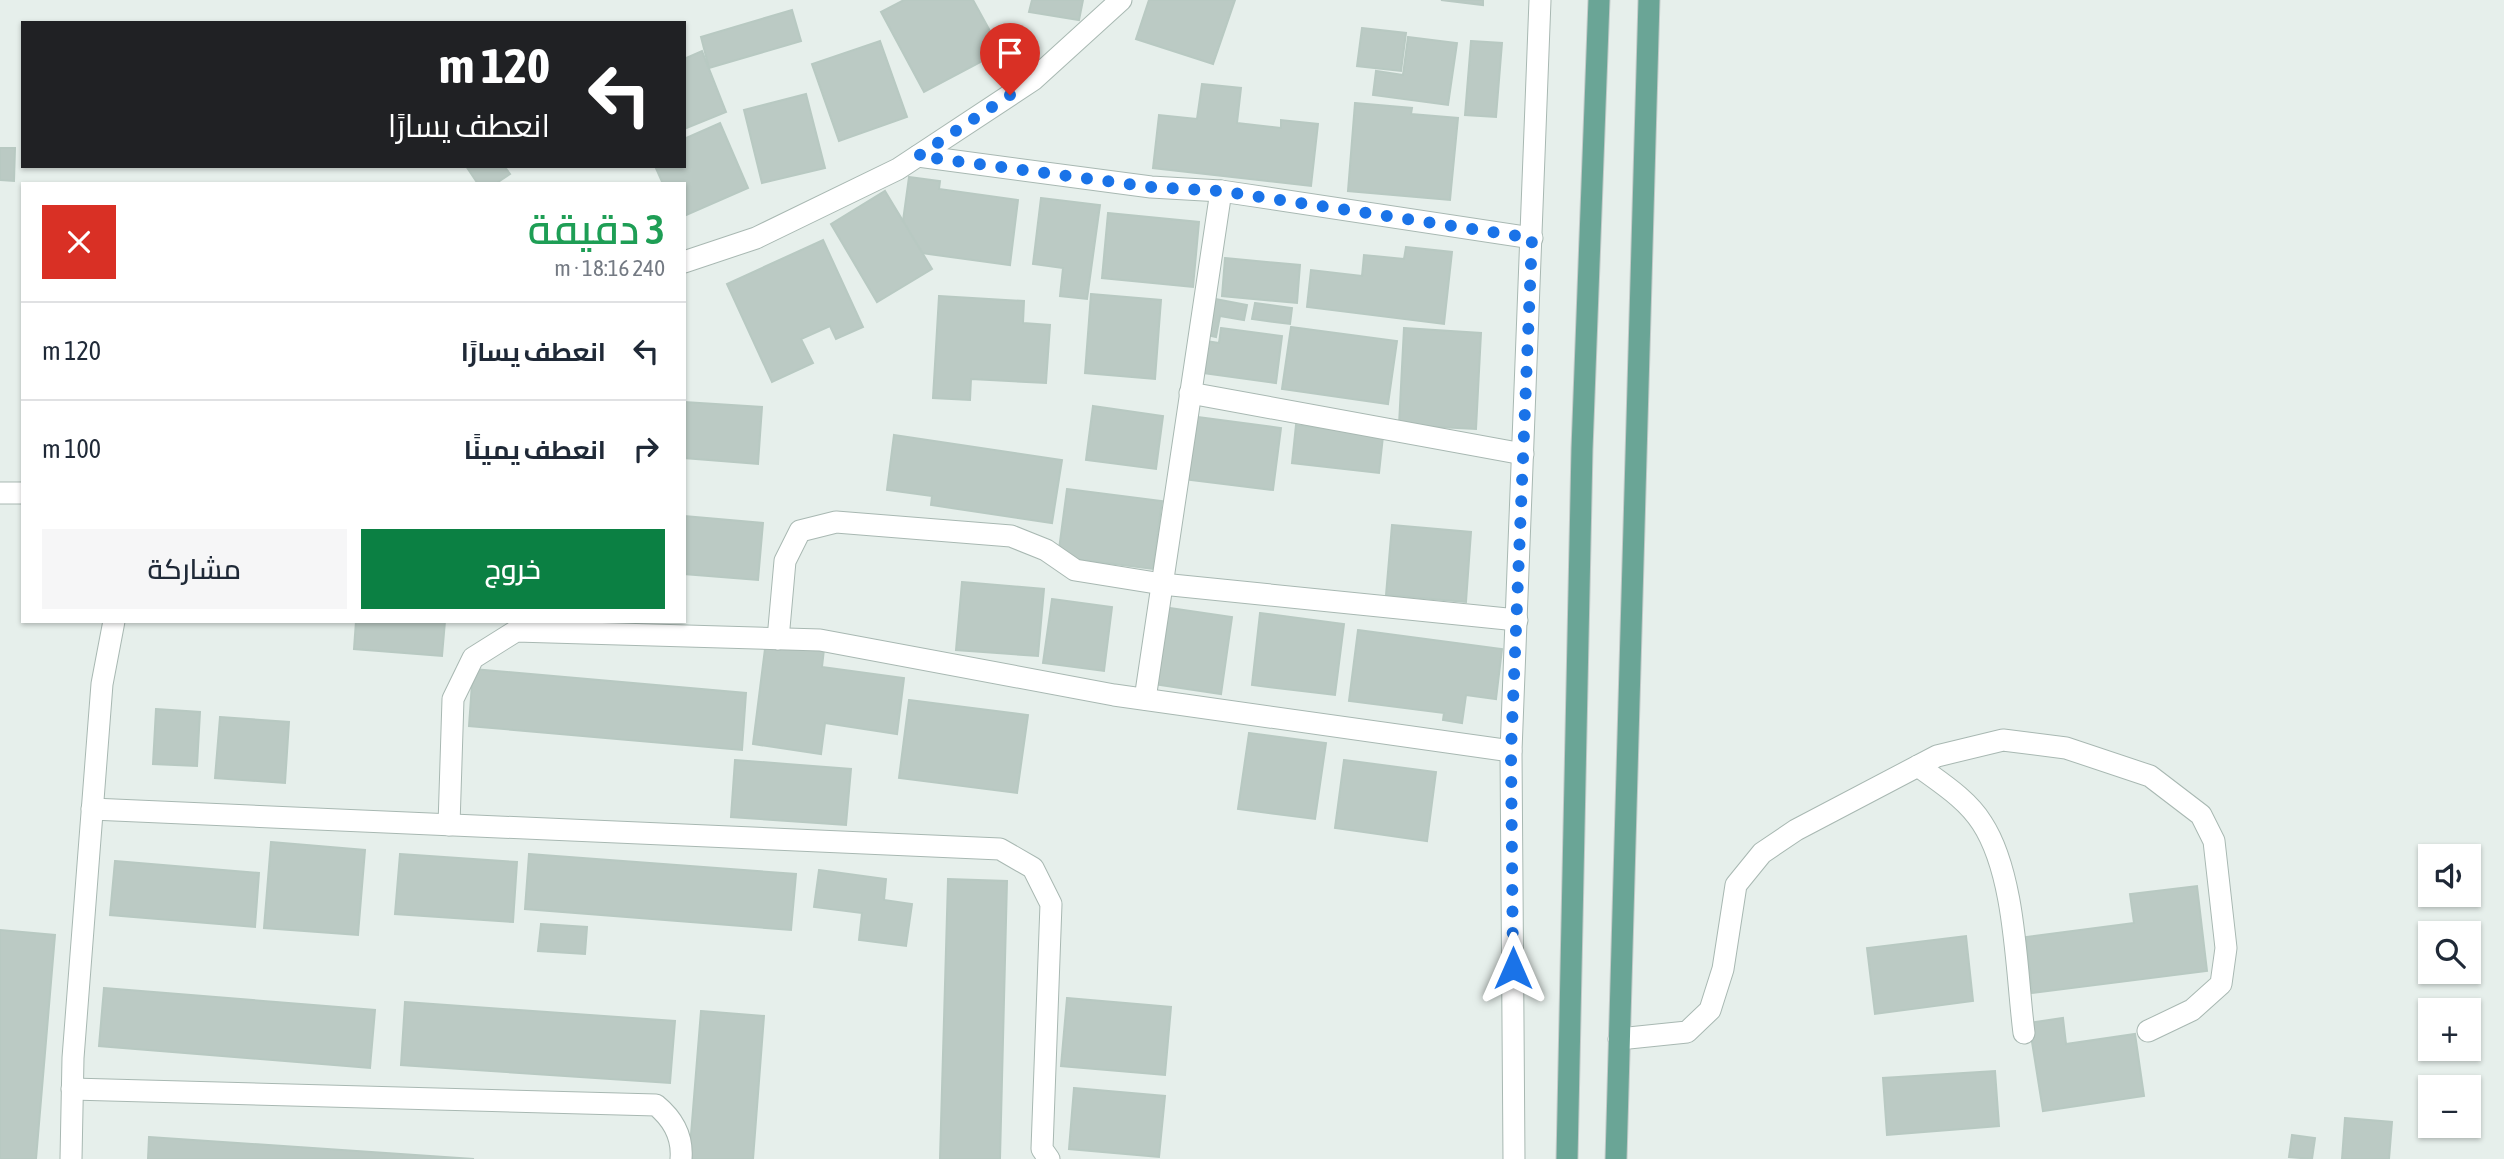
<!DOCTYPE html>
<html lang="ar">
<meta charset="utf-8">
<style>
:root{--surface:#fff;--page:#f6f6f7;--text:#1f2937;--muted:#747a83;--line:#e0e1e3;--accent:#0b8043}
body{margin:0;font-family:"Asap Condensed",Cairo,sans-serif;background:var(--page);color:var(--text);direction:rtl;height:100vh;display:flex;flex-direction:column;font-size:26px;white-space:nowrap}
*{box-sizing:border-box;margin:0}
p{font-size:23px;color:var(--muted)}
.icon{flex:none;width:38px;height:38px;fill:none;stroke:currentColor;stroke-width:2;stroke-linecap:round;stroke-linejoin:round}
.map{position:relative;flex:1;overflow:hidden;direction:ltr}
.sheet{position:absolute;left:21px;top:182px;width:665px;height:441px;display:flex;flex-direction:column;background:var(--surface);border-radius:0px;box-shadow:0 2px 5px #0004;direction:rtl}
.sheet>*{flex:none}
.banner{position:absolute;left:21px;top:21px;width:665px;height:147px;border-radius:0px;box-shadow:0 2px 5px #0004;direction:rtl;background:#202124;color:#fff;overflow:hidden}
.tools{position:absolute;left:2418px;top:844px;display:grid;gap:14px}
.tools a{display:grid;place-items:center;width:63px;height:63px;border-radius:0px;background:var(--surface);box-shadow:0 2px 5px #0004;font-size:35px}
.pin{position:absolute;display:grid;place-items:center;width:60px;height:60px;color:#fff;margin:-72px -30px;border-radius:50% 50% 50% 0;rotate:-45deg;box-shadow:0 0 7px #0007}
.pin .icon{rotate:45deg}
.me{position:absolute;width:77px;margin:-38px;rotate:0deg;stroke-linejoin:round;filter:drop-shadow(0 0 5px #0008)}
.turn{display:flex;align-items:center;gap:24px;height:147px;padding:0 21px;font-size:32px}
.turn .icon{width:91px;height:91px;stroke-width:2.5}
.turn b{display:block;font-size:49px;line-height:60px}
.round{display:grid;place-items:center;flex:none;width:74px;height:74px;border-radius:0px;background:var(--page)}
.headline{display:flex;align-items:center;justify-content:space-between;height:119px;padding:0 21px}
h1{font-size:42px;font-weight:600;line-height:52px;color:#1e9e55}
.cta{display:flex;gap:14px;margin-top:auto;padding:14px 21px}
.cta a{flex:1;height:80px;border-radius:0px;background:var(--accent);color:#fff;font-size:28px;font-weight:600;line-height:80px;text-align:center}
.cta a+a{background:var(--page);color:var(--text)}
ul{padding:0;list-style:none}
li{display:flex;align-items:center;gap:21px;height:98px;padding:0 21px;border-top:2px solid var(--line)}
li div{flex:1}
li b{display:block;font-size:26px}
li em{font-style:normal}
.map>svg:first-child{display:block}
</style>
<div class="map">
<svg width="2504" height="1159" viewBox="0 0 2504 1159">
<rect width="100%" height="100%" fill="#e6efeb"/>
<g fill="#bbcac4" stroke="#b8c9c2" stroke-width="2">
<path d="M 904,0 L 973,0 L 1001,51 L 924,92 L 881,12 Z"/>
<path d="M 1032,0 L 1083,0 L 1079,20 L 1029,12 Z"/>
<path d="M 1149,0 L 1235,0 L 1213,64 L 1136,39 Z"/>
<path d="M 1441,0 L 1483,0 L 1483,5 Z"/>
<path d="M 792,10 L 801,41 L 709,68 L 701,37 Z"/>
<path d="M 1362,28 L 1406,33 L 1401,71 L 1357,66 Z"/>
<path d="M 1408,37 L 1457,43 L 1448,105 L 1373,95 L 1376,71 L 1403,75 Z"/>
<path d="M 880,41 L 907,117 L 839,141 L 812,64 Z"/>
<path d="M 1471,41 L 1502,43 L 1496,117 L 1465,115 Z"/>
<path d="M 702,51 L 726,112 L 684,129 L 684,59 Z"/>
<path d="M 1202,84 L 1241,88 L 1237,123 L 1281,128 L 1281,120 L 1318,124 L 1311,186 L 1153,168 L 1159,115 L 1197,119 Z"/>
<path d="M 806,94 L 825,168 L 762,183 L 744,110 Z"/>
<path d="M 1355,103 L 1412,108 L 1411,114 L 1458,118 L 1450,200 L 1348,191 Z"/>
<path d="M 720,123 L 748,188 L 684,216 L 684,184 L 663,184 L 655,166 L 684,166 L 684,139 Z"/>
<path d="M 0,148 L 15,148 L 14,181 L 0,180 Z"/>
<path d="M 466,166 L 504,166 L 510,174 L 495,184 L 478,184 Z"/>
<path d="M 909,177 L 940,181 L 939,189 L 1018,200 L 1010,265 L 899,250 Z"/>
<path d="M 885,191 L 932,269 L 877,302 L 831,224 Z"/>
<path d="M 1041,198 L 1100,205 L 1087,299 L 1060,296 L 1063,268 L 1033,264 Z"/>
<path d="M 1108,213 L 1199,222 L 1193,287 L 1102,278 Z"/>
<path d="M 823,240 L 863,327 L 836,339 L 830,326 L 801,339 L 813,363 L 772,382 L 727,284 Z"/>
<path d="M 1406,247 L 1452,252 L 1444,324 L 1307,307 L 1311,270 L 1362,276 L 1364,255 L 1404,259 Z"/>
<path d="M 1225,258 L 1300,265 L 1297,303 L 1222,296 Z"/>
<path d="M 1091,294 L 1161,300 L 1155,379 L 1085,373 Z"/>
<path d="M 939,296 L 1024,301 L 1023,323 L 1050,325 L 1046,383 L 971,379 L 970,400 L 933,398 Z"/>
<path d="M 1205,297 L 1247,305 L 1244,320 L 1220,316 L 1216,337 L 1198,333 Z"/>
<path d="M 1255,303 L 1292,308 L 1290,324 L 1252,319 Z"/>
<path d="M 1291,327 L 1397,341 L 1388,404 L 1282,389 Z"/>
<path d="M 1221,328 L 1282,336 L 1276,383 L 1195,372 L 1199,340 L 1219,343 Z"/>
<path d="M 1404,328 L 1481,333 L 1476,429 L 1399,425 Z"/>
<path d="M 684,402 L 762,407 L 758,464 L 684,458 Z"/>
<path d="M 1093,406 L 1163,416 L 1156,469 L 1086,460 Z"/>
<path d="M 1190,416 L 1281,428 L 1273,490 L 1182,479 Z"/>
<path d="M 1296,425 L 1383,436 L 1379,473 L 1292,463 Z"/>
<path d="M 894,435 L 1062,460 L 1052,523 L 931,505 L 932,496 L 887,490 Z"/>
<path d="M 1067,489 L 1162,501 L 1153,569 L 1058,557 Z"/>
<path d="M 684,516 L 763,523 L 758,580 L 684,574 Z"/>
<path d="M 1392,525 L 1471,532 L 1466,602 L 1386,595 Z"/>
<path d="M 962,582 L 1044,589 L 1038,656 L 956,650 Z"/>
<path d="M 1052,599 L 1112,607 L 1104,671 L 1043,663 Z"/>
<path d="M 1163,607 L 1232,617 L 1221,694 L 1153,684 Z"/>
<path d="M 1260,613 L 1344,624 L 1335,695 L 1252,685 Z"/>
<path d="M 356,621 L 445,621 L 442,656 L 354,649 Z"/>
<path d="M 1358,630 L 1502,649 L 1496,699 L 1466,695 L 1462,723 L 1443,720 L 1444,713 L 1349,701 Z"/>
<path d="M 766,641 L 824,649 L 822,667 L 904,678 L 897,734 L 825,723 L 821,754 L 753,744 Z"/>
<path d="M 473,669 L 746,693 L 742,750 L 469,726 Z"/>
<path d="M 909,700 L 1028,715 L 1017,793 L 899,778 Z"/>
<path d="M 156,709 L 200,712 L 197,766 L 153,764 Z"/>
<path d="M 220,717 L 289,722 L 285,783 L 215,778 Z"/>
<path d="M 1249,733 L 1326,743 L 1315,819 L 1238,809 Z"/>
<path d="M 735,760 L 851,769 L 846,825 L 731,817 Z"/>
<path d="M 1344,760 L 1436,772 L 1427,841 L 1335,828 Z"/>
<path d="M 271,842 L 365,850 L 358,935 L 264,928 Z"/>
<path d="M 400,854 L 517,862 L 513,922 L 395,914 Z"/>
<path d="M 529,854 L 796,874 L 791,930 L 525,909 Z"/>
<path d="M 115,861 L 259,873 L 255,927 L 110,915 Z"/>
<path d="M 819,870 L 886,879 L 884,900 L 912,904 L 906,946 L 859,940 L 862,913 L 814,907 Z"/>
<path d="M 948,879 L 1007,881 L 1000,1159 L 940,1159 Z"/>
<path d="M 2197,886 L 2207,971 L 2032,993 L 2026,937 L 2134,923 L 2130,894 Z"/>
<path d="M 541,924 L 587,927 L 585,954 L 538,951 Z"/>
<path d="M 0,930 L 55,935 L 36,1159 L 0,1159 Z"/>
<path d="M 1966,936 L 1973,1001 L 1875,1014 L 1867,948 Z"/>
<path d="M 104,988 L 375,1010 L 370,1068 L 99,1046 Z"/>
<path d="M 1067,998 L 1171,1007 L 1165,1075 L 1061,1066 Z"/>
<path d="M 405,1002 L 675,1021 L 670,1083 L 401,1065 Z"/>
<path d="M 701,1011 L 764,1016 L 753,1159 L 689,1159 Z"/>
<path d="M 2063,1018 L 2066,1044 L 2135,1034 L 2144,1096 L 2043,1111 L 2029,1023 Z"/>
<path d="M 1995,1071 L 1999,1126 L 1887,1135 L 1883,1078 Z"/>
<path d="M 1074,1088 L 1165,1096 L 1159,1157 L 1069,1149 Z"/>
<path d="M 2345,1118 L 2392,1122 L 2389,1159 L 2342,1159 Z"/>
<path d="M 2292,1135 L 2315,1138 L 2312,1159 L 2289,1157 Z"/>
<path d="M 149,1137 L 474,1159 L 148,1159 Z"/>
</g>
<g fill="none" stroke-linecap="round" stroke-linejoin="round">
<g stroke="#a8b8b2" stroke-width="23">
<g id="street">
<path d="M 918,156 L 1151,187 L 1221,191 L 1532,238"/>
<path d="M 684,262 L 756,238 L 898,169 L 1033,80 L 1121,0"/>
<path d="M 1190,393 L 1523,454"/>
<path d="M 0,493 L 23,493"/>
<path d="M 778,639 L 785,561 L 800,531 L 836,522 L 1011,536 L 1046,550 L 1075,570 L 1162,584 L 1517,620"/>
<path d="M 1145,699 L 1221,191"/>
<path d="M 1918,766 C 1941,783 1967,799 1982,823 C 2016,875 2016,971 2024,1033"/>
<path d="M 92,809 L 1000,849 L 1033,868 L 1051,904 L 1042,1149 L 1049,1159"/>
<path d="M 449,825 L 453,699 L 473,658 L 516,631 L 820,640 L 1114,695 L 1511,751"/>
<path d="M 1619,1039 L 1687,1032 L 1710,1010 L 1723,969 L 1736,885 L 1762,853 L 1796,830 L 1937,756 L 2003,740 L 2066,748 L 2150,776 L 2201,815 L 2214,841 L 2226,948 L 2221,984 L 2192,1010 L 2148,1031"/>
<path d="M 72,1089 L 656,1105 C 673,1119 683,1136 681,1159"/>
<path d="M 71,1159 L 73,1058 L 102,684 L 114,621"/>
<path d="M 1514,1159 L 1511,751 L 1540,0"/>
</g>
</g>
<g stroke="#c2cac8" stroke-width="23">
<g id="primary">
<path d="M 1567,1159 L 1582,449 L 1599,0"/>
<path d="M 1616,1159 L 1649,0"/>
</g>
</g>
<use href="#street" stroke="#fff" stroke-width="21"/>
<use href="#primary" stroke="#6aa596" stroke-width="21"/>
</g>
<g fill="none" stroke-linecap="round" stroke-linejoin="round">
<path stroke="#1a73e8" stroke-width="12" stroke-dasharray="0 21.6" d="M 1010,95 L 918,156 L 1151,187 L 1221,191 L 1532,238 L 1511,751 L 1513,968"/>
</g>
</svg>
<div class="tools">
<a><svg class="icon" aria-label="sound" viewBox="0 0 24 24"><path d="M4 9h4l5-4v14l-5-4H4zM17 9q2 3 0 6"/></svg></a>
<a><svg class="icon" aria-label="search" viewBox="0 0 24 24"><circle cx="10" cy="10" r="6"/><path d="M15 15l6 6"/></svg></a>
<a>+</a>
<a>−</a>
</div>
<div class="pin" style="left:1010px;top:95px;background:#d93025"><svg class="icon" aria-label="arrive" viewBox="0 0 24 24"><path d="M6 21V4h12l-3 4 3 4H6"/></svg></div>
<svg class="me" style="left:1513px;top:968px" viewBox="-20 -20 40 40"><path d="M0-17L14 15 0 8-14 15z" fill="#1a73e8" stroke="#fff" stroke-width="4"/></svg>
<div class="banner">
<div class="turn"><svg class="icon" aria-label="left" viewBox="0 0 24 24"><path d="M17 20v-9H6M10 6l-5 5 5 5"/></svg><div><b>120 m</b>انعطف يسارًا</div></div>
</div>
<section class="sheet">
<div class="headline"><div><h1>3 دقيقة</h1><p>240 m · 18:16</p></div><a class="round" style="background:#d93025;color:#fff"><svg class="icon" aria-label="close" viewBox="0 0 24 24"><path d="M6 6l12 12M18 6L6 18"/></svg></a></div>
<ul>
<li><svg class="icon" aria-label="left" viewBox="0 0 24 24"><path d="M17 20v-9H6M10 6l-5 5 5 5"/></svg><div><b>انعطف يسارًا</b></div><em>120 m</em></li>
<li><svg class="icon" aria-label="right" viewBox="0 0 24 24"><path d="M7 20v-9h11M14 6l5 5-5 5"/></svg><div><b>انعطف يمينًا</b></div><em>100 m</em></li>
</ul>
<div class="cta"><a>خروج</a><a>مشاركة</a></div>
</section>
</div>
